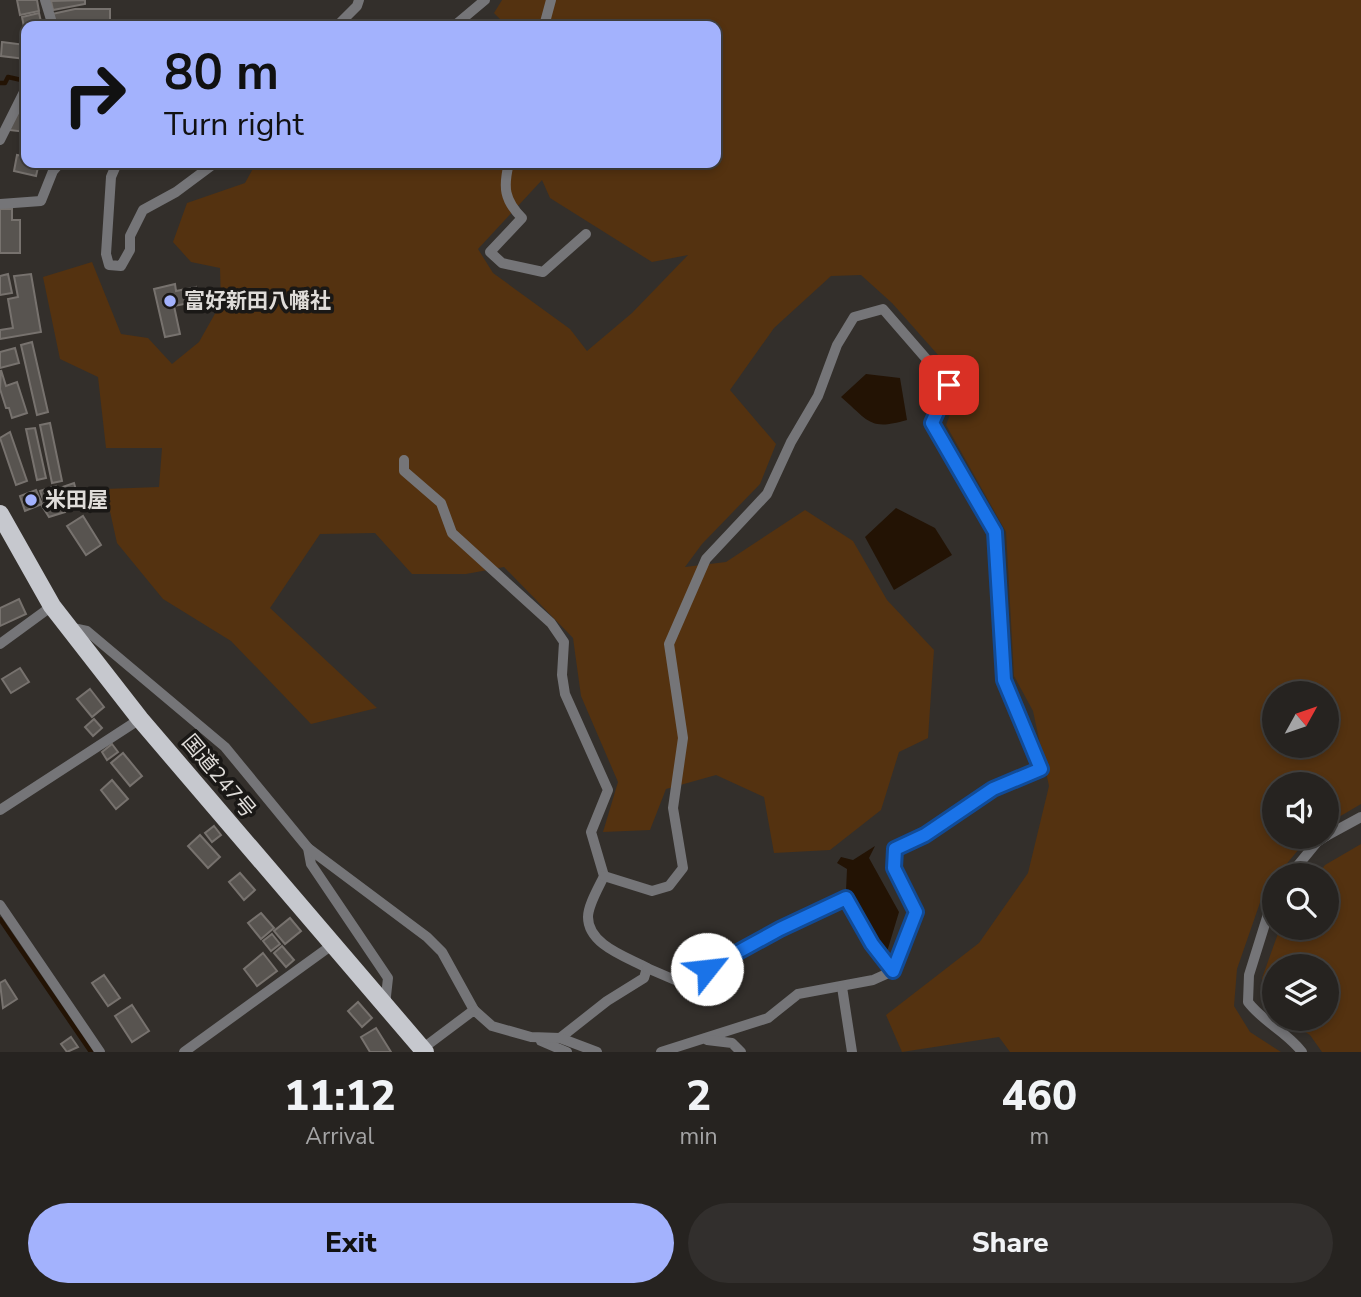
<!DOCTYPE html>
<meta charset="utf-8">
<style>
:root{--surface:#262320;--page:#322f2d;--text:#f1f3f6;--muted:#a4a4a5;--line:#42403e;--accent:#a3b2fd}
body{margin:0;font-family:"Nunito Sans","Noto Sans JP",sans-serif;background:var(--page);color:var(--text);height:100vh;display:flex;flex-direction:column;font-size:26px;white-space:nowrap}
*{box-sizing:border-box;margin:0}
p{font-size:23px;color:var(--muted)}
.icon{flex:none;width:38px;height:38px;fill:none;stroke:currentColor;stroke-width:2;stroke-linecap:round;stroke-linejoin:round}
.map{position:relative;height:1052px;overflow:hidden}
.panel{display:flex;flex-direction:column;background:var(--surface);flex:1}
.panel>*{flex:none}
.top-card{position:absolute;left:21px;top:21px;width:700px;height:147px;border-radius:14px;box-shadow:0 4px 10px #0003,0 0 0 2px var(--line);background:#a3b2fd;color:#111;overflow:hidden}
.needle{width:46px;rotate:50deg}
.controls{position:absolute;left:1262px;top:681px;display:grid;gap:14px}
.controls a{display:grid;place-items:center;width:77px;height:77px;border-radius:50%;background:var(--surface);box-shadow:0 4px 10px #0003,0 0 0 2px var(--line);font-size:35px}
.pin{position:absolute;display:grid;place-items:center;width:60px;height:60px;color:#fff;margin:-30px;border-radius:14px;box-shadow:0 4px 10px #0006}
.me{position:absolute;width:77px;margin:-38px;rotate:61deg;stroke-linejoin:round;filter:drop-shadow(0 0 5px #0008)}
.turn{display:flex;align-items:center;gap:24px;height:147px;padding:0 28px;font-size:32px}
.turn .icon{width:91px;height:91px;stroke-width:2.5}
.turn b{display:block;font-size:49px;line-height:60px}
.eta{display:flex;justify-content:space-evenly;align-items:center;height:119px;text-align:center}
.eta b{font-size:42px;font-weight:800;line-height:49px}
.primary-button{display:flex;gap:14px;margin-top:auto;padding:14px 28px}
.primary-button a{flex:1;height:80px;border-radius:42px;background:var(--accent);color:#111;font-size:28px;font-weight:800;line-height:80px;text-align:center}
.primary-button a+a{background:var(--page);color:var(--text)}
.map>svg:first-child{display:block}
</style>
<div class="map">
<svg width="1361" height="1052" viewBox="0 0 1361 1052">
<rect width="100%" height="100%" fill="#332f2b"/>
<g fill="#543210" fill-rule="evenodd">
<path d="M 502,0 L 1361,0 L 1361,804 L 1327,824 L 1326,784 L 1274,784 L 1274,836 L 1309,837 L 1264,891 L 1237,969 L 1234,1006 L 1250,1032 L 1281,1052 L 1010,1052 L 999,1037 L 902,1052 L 886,1015 L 979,943 L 1028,873 L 1049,786 L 1033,711 L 1014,676 L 1006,532 L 946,425 L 962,382 L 892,303 L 861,275 L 831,276 L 774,328 L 730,390 L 776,444 L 760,484 L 702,544 L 685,567 L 726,562 L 805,510 L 853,541 L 887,600 L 934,650 L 928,738 L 899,752 L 881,810 L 830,850 L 774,853 L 764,797 L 716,775 L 666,789 L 650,830 L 603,832 L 618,782 L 581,696 L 573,638 L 504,567 L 466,574 L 412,574 L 375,533 L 320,534 L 270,608 L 377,708 L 311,724 L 231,641 L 163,599 L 117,543 L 105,489 L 159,487 L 162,448 L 106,448 L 98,377 L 60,359 L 43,277 L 92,262 L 121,334 L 148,338 L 172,364 L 199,342 L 221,303 L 220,268 L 191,262 L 173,242 L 187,203 L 245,183 L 256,163 L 716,163 L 716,26 L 507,26 L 494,13 ZM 542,180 L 550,198 L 652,262 L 688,255 L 632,313 L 587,351 L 570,329 L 493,273 L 478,249 ZM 1274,693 L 1326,693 L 1326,746 L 1274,746 Z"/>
<path d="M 1361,844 L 1361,1052 L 1322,1052 L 1310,1035 L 1285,1019 L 1326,1018 L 1326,966 L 1274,966 L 1274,1010 L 1264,1004 L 1262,978 L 1280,928 L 1326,928 L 1326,875 L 1317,875 L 1325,865 Z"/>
</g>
<g fill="#231304">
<path d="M 866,374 L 900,378 L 907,420 C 869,431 869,421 841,397 Z"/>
<path d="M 896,508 L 935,528 L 952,555 L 894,590 L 865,537 Z"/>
<path d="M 875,846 L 869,858 L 899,912 L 886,955 L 853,893 L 846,891 L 847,869 L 837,863 L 841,857 L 853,860 Z"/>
</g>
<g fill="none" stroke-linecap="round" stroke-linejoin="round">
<g stroke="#231304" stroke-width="4.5">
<path d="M 0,83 L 5,83 L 8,77 L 26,81"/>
<path d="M 0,919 L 91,1052"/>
</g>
</g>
<g fill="#585450" stroke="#77726e" stroke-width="2">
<path d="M 17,0 L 37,0 L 39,11 L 20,15 Z"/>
<path d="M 85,0 L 85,4 L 53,10 L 51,1 Z"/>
<path d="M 75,9 L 110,9 L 110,26 L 62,26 L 63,21 L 55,23 L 52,14 Z"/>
<path d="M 39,13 L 42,26 L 26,26 L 25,32 L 22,17 Z"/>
<path d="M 2,42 L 26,45 L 25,59 L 1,56 Z"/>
<path d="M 19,111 L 26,112 L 26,132 L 9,130 Z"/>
<path d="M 26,139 L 26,163 L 39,163 L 36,176 L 14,171 L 17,155 L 23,156 Z"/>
<path d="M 0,209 L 12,209 L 12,220 L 20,220 L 20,253 L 0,253 Z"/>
<path d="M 8,274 L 12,293 L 0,295 L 0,276 Z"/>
<path d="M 31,274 L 41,332 L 0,339 L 0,330 L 13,328 L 8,299 L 18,297 L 14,276 Z"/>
<path d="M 175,284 L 176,291 L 196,287 L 199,301 L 174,306 L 180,334 L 165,337 L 154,289 Z"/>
<path d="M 32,342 L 48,412 L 37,415 L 21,345 Z"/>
<path d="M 15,348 L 19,363 L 0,368 L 0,352 Z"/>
<path d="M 1,370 L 6,386 L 17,382 L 27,413 L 12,418 L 9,408 L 6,408 L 0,389 Z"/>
<path d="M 50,423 L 62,481 L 52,483 L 40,425 Z"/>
<path d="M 35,428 L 46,478 L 37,480 L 26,429 Z"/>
<path d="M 10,432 L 27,481 L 16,485 L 0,438 Z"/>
<path d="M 74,483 L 76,490 L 59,496 L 57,489 Z"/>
<path d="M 56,486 L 65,512 L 49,517 L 42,506 L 45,505 L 40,491 Z"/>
<path d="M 36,490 L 42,504 L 25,511 L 20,496 Z"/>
<path d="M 83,516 L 101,545 L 86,555 L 67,526 Z"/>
<path d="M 19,599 L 26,614 L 0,626 L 0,608 Z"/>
<path d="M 20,668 L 29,682 L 11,693 L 2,679 Z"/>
<path d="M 90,689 L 104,707 L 92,717 L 77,699 Z"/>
<path d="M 94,719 L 102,728 L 93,736 L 85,727 Z"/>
<path d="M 112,744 L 118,752 L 107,760 L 102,752 Z"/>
<path d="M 123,753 L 142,776 L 130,786 L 111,763 Z"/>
<path d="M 112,780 L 128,799 L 116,809 L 101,790 Z"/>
<path d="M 214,826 L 221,835 L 212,842 L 205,833 Z"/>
<path d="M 200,835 L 220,857 L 208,868 L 188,846 Z"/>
<path d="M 240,873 L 255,890 L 244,900 L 229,882 Z"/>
<path d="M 261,913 L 274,928 L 261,939 L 248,923 Z"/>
<path d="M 290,918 L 301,931 L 285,944 L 274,931 Z"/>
<path d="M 272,934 L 280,944 L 271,951 L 263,941 Z"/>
<path d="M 282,946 L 294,960 L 286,967 L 274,953 Z"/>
<path d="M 263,953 L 277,971 L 257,986 L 244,969 Z"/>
<path d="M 104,975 L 120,998 L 108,1006 L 92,983 Z"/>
<path d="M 5,980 L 17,999 L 3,1008 L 0,983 Z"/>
<path d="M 358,1002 L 372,1018 L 362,1027 L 348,1011 Z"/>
<path d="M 132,1005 L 149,1031 L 132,1042 L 115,1016 Z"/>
<path d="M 376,1028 L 391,1052 L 370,1052 L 361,1037 Z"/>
<path d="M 71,1037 L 78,1047 L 67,1052 L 61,1044 Z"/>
</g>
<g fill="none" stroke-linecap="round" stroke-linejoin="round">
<g stroke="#757578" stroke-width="10">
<path d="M 45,0 L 53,26"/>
<path d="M 337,26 L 357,6 L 359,0"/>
<path d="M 454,26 L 485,0"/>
<path d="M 544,26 L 551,0"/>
<path d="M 0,140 L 26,88"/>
<path d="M 117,163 L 111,177 L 106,254 L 109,265 L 121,266 L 130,250 L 130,236 L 143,210 L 176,192 L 215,163"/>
<path d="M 509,163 C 503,187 504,200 522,218 L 490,252 L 502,263 L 543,272 L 586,234"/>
<path d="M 0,204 L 41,201 L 53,171 L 60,163"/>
<path d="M 404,460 L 404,471 L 441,503 L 452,533 L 551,623 L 564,642 L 562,675 L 565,694 L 608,790 L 591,832 L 604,876 C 599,887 588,905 588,917 C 588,945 627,957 647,968 L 644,978 L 607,1001 L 560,1038"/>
<path d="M 68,627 L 87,631 L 225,747 L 308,848 L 311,864 L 388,978 L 385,1005"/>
<path d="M 0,644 L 52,606"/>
<path d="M 0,810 L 140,719"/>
<path d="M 1326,836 L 1361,817"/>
<path d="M 308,848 L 427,937 L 442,952 L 474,1010"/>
<path d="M 1290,875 L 1317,842 L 1326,836"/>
<path d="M 604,876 L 652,891 L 669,886 L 683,868 L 673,808 L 683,738 L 669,644 L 706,559 L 767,494 L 791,442 L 818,396 L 837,345 L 854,317 L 883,309 L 949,385 L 932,423 L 995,532 L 1004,680 L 1041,769 L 993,789 L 925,835 L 895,849 L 894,868 L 916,912 L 893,971 L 873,980 L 798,994 L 768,1018 L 661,1052"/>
<path d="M 1274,895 L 1249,975 L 1248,1002 C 1263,1022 1287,1032 1302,1052"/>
<path d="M 0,905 L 100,1052"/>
<path d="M 647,968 L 682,983 L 780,928 L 846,898 L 872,944 L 893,971"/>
<path d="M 842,987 L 852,1052"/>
<path d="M 707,1040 L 732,1043 L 741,1052"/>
<path d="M 541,1041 L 567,1052"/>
<path d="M 184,1052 L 332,945"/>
<path d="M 418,1052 L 474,1010 L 492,1026 L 531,1037 L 560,1038 L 597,1052"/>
</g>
<path stroke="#c6c8ce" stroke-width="18" d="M 0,514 L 52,606 L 140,719 L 425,1052"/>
</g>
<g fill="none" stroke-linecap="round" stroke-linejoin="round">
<g stroke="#114b97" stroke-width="18">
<path id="route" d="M 707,969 L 780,929 L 846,898 L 872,944 L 893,971 L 916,912 L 894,868 L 895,849 L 925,835 L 993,789 L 1041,769 L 1004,680 L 995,532 L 932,423 L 949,385"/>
</g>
<use href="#route" stroke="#1a73e8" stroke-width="12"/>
</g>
<g fill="#a3b2fd" stroke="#1a1816" stroke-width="2.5">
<circle cx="170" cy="301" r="7"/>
<circle cx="31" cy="500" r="7"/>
</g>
<g text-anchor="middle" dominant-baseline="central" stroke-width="7" stroke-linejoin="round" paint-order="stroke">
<g font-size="21" font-weight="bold" fill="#dfdcd9" stroke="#1a1816" text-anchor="start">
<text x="184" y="301">富好新田八幡社</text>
<text x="45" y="500">米田屋</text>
</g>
<g font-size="21" fill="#dfdcd9" stroke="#1a1816">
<text transform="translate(219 776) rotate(50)">国道247号</text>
</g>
</g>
</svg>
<div class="controls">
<a><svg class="needle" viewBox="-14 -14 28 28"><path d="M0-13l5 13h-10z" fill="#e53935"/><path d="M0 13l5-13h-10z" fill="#a4a4a5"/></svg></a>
<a><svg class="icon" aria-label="sound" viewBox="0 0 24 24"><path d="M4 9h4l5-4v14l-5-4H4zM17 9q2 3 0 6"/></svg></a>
<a><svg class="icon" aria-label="search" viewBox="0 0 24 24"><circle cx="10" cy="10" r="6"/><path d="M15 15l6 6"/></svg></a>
<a><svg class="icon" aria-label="layers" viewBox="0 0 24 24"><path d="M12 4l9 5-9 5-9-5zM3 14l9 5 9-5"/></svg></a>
</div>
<div class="pin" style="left:949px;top:385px;background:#d93025"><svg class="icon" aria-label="arrive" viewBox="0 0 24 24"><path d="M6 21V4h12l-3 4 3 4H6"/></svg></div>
<svg class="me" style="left:707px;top:969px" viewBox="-20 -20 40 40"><circle r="19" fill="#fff"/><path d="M0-13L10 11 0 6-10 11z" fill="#1a73e8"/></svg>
<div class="top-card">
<div class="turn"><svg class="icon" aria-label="right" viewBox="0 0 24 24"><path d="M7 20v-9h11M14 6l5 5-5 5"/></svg><div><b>80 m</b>Turn right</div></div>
</div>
</div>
<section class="panel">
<div class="eta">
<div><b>11:12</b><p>Arrival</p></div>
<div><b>2</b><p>min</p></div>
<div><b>460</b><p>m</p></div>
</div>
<div class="primary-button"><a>Exit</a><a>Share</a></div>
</section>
